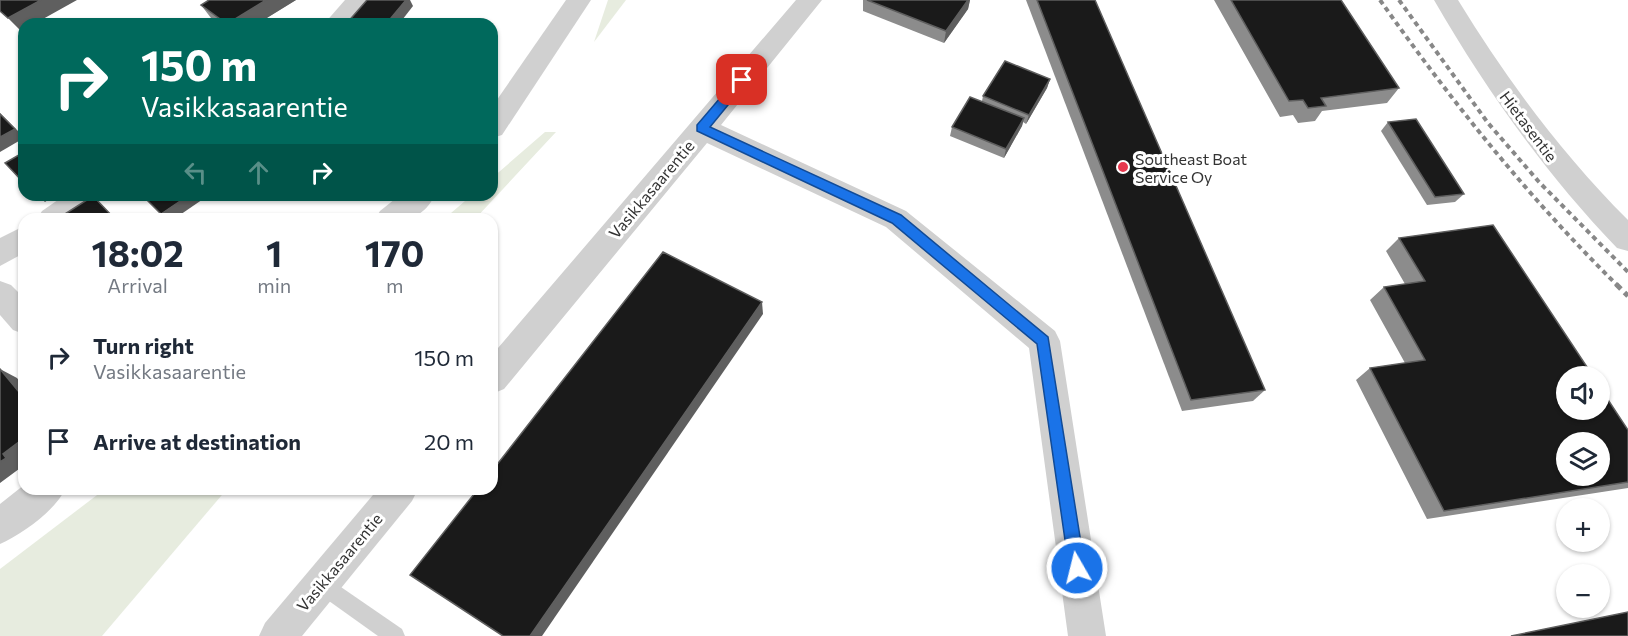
<!DOCTYPE html>
<meta charset="utf-8">
<style>
:root{--surface:#fff;--page:#f2f2f3;--text:#1f2937;--muted:#747a83}
body{margin:0;font-family:Commissioner,sans-serif;background:var(--page);color:var(--text);height:100vh;display:flex;flex-direction:column;font-size:22px;white-space:nowrap}
*{box-sizing:border-box;margin:0}
p{font-size:20px;color:var(--muted)}
.icon{flex:none;width:33px;height:33px;fill:none;stroke:currentColor;stroke-width:2;stroke-linecap:round;stroke-linejoin:round}
.map{position:relative;flex:1;overflow:hidden}
.panel{position:absolute;left:18px;top:213px;width:480px;height:282px;display:flex;flex-direction:column;background:var(--surface);border-radius:18px;box-shadow:0 2px 4px #0004}
.panel>*{flex:none}
.hud{position:absolute;left:18px;top:18px;width:480px;height:183px;border-radius:18px;box-shadow:0 2px 4px #0004;background:#00695c;color:#fff;overflow:hidden}
.buttons{position:absolute;left:1556px;top:366px;display:grid;gap:12px}
.buttons a{display:grid;place-items:center;width:54px;height:54px;border-radius:50%;background:var(--surface);box-shadow:0 2px 4px #0004;font-size:30px}
.pin{position:absolute;display:grid;place-items:center;width:51px;height:51px;color:#fff;margin:-26px;border-radius:12px;box-shadow:0 3px 9px #0006}
.me{position:absolute;width:66px;margin:-33px;rotate:352deg;stroke-linejoin:round;filter:drop-shadow(0 0 4px #0008)}
.turn{display:flex;align-items:center;gap:21px;height:126px;padding:0 24px;font-size:27px}
.turn .icon{width:78px;height:78px;stroke-width:2.5}
.turn b{display:block;font-size:42px;line-height:51px}
.lanes{display:flex;align-items:center;height:57px;padding:0 24px;background:#0003;justify-content:center;gap:30px;direction:ltr}
.lanes .off{opacity:.35}
.eta{display:flex;justify-content:space-evenly;align-items:center;height:102px;text-align:center}
.eta b{font-size:36px;font-weight:700;line-height:42px}
ul{padding:0;list-style:none}
li{display:flex;align-items:center;gap:18px;height:84px;padding:0 24px}
li div{flex:1}
li b{display:block;font-size:22px}
li em{font-style:normal}
.map>svg:first-child{display:block}
</style>
<div class="map">
<svg width="1628" height="636" viewBox="0 0 1628 636">
<rect width="100%" height="100%" fill="#fff"/>
<g fill="#e7ecdf">
<path d="M 608,0 L 626,0 L 594,42 Z"/>
<path d="M 545,132 L 556,132 L 475,219 L 444,219 L 472,195 L 492,195 L 492,178 Z"/>
<path d="M 105,489 L 227,489 L 102,636 L 0,636 L 0,569 Z"/>
</g>
<g fill="none" stroke-linecap="round" stroke-linejoin="round">
<path fill="#d0d0d0" fill-rule="evenodd" d="M 322,574 L 402,629 L 405,636 L 378,636 L 315,591 L 312,584 L 315,577 Z"/>
<g fill="#d0d0d0" fill-rule="evenodd">
<path d="M 345,0 L 372,0 L 352,24 L 324,24 Z"/>
<path d="M 566,0 L 591,0 L 502,135 L 492,138 L 492,107 Z"/>
<path d="M 796,0 L 822,0 L 721,125 L 906,211 L 1055,331 L 1060,341 L 1106,636 L 1068,636 L 1029,348 L 886,227 L 707,143 L 504,389 L 492,394 L 492,355 Z"/>
<path d="M 1434,0 L 1458,0 C 1507,80 1562,154 1628,220 L 1628,251 L 1617,248 C 1545,173 1486,90 1434,0 Z"/>
<path d="M 65,195 L 102,195 C 89,221 63,219 37,219 L 42,211 Z"/>
<path d="M 400,195 L 435,195 C 421,223 402,219 375,219 L 380,211 Z"/>
<path d="M 24,226 L 24,253 L 0,266 L 0,238 Z"/>
<path d="M 0,281 L 11,285 L 24,298 L 24,334 L 13,330 L 0,315 Z"/>
<path d="M 24,485 L 24,489 L 65,489 C 56,510 21,535 0,544 L 0,504 Z"/>
<path d="M 378,489 L 418,489 L 412,501 L 302,636 L 259,636 L 265,623 Z"/>
</g>
<g stroke="#888" stroke-width="4" stroke-dasharray="5 4" stroke-linecap="butt">
<path d="M 1380,0 C 1452,102 1529,198 1617,285"/>
<path d="M 1399,0 L 1488,123 L 1539,182 L 1628,272"/>
</g>
<path stroke="#888" stroke-width="5" stroke-dasharray="7 5" stroke-linecap="butt" d="M 1616,284 L 1628,296"/>
</g>
<g fill="#8c8c8c">
<path d="M 209,0 L 296,0 L 257,24 L 219,24 L 211,18 L 201,5 Z"/>
<path d="M 863,0 L 970,0 L 968,9 L 944,43 L 863,11 Z"/>
<path d="M 1026,0 L 1095,0 L 1265,390 L 1253,401 L 1182,411 Z"/>
<path d="M 1214,0 L 1341,0 L 1399,88 L 1387,103 L 1322,111 L 1315,121 L 1298,123 L 1293,115 L 1280,117 Z"/>
<path d="M 1050,79 L 1047,88 L 1026,124 L 1023,122 L 1022,126 L 1004,158 L 950,136 L 952,127 L 982,101 L 983,96 Z"/>
<path d="M 1388,122 L 1464,194 L 1455,202 L 1427,205 L 1381,131 Z"/>
<path d="M 1399,238 L 1628,430 L 1628,488 L 1427,519 L 1356,380 L 1370,368 L 1405,363 L 1370,300 L 1384,287 L 1405,284 L 1386,251 Z"/>
</g>
<g fill="#5f5f5f">
<path d="M 41,0 L 77,0 L 34,24 L 24,24 L 24,29 L 21,31 L 8,18 Z"/>
<path d="M 266,0 L 296,0 L 257,24 L 227,24 Z"/>
<path d="M 406,0 L 410,0 L 413,6 L 399,24 L 386,24 Z"/>
<path d="M 968,0 L 970,0 L 968,9 L 944,43 L 946,31 Z"/>
<path d="M 1050,79 L 1047,88 L 1026,124 L 1029,115 Z"/>
<path d="M 0,113 L 24,137 L 24,138 L 0,152 Z"/>
<path d="M 1024,118 L 1022,126 L 1004,158 L 1006,149 Z"/>
<path d="M 37,195 L 55,195 L 45,202 Z"/>
<path d="M 189,195 L 209,195 L 174,219 L 167,219 L 161,214 Z"/>
<path d="M 762,302 L 763,314 L 542,636 L 530,636 Z"/>
<path d="M 0,369 L 17,378 L 24,387 L 24,398 Z"/>
<path d="M 24,438 L 24,459 L 20,462 L 23,466 L 0,483 L 0,462 L 3,454 Z"/>
</g>
<g fill="#1a1a1a" stroke="#5f5f5f" stroke-width="1.5" fill-rule="evenodd">
<path d="M 0,0 L 41,0 L 8,18 L 0,11 Z"/>
<path d="M 209,0 L 266,0 L 227,24 L 201,5 Z"/>
<path d="M 367,0 L 406,0 L 386,24 L 346,24 Z"/>
<path d="M 867,0 L 968,0 L 946,31 Z"/>
<path d="M 1037,0 L 1095,0 L 1265,390 L 1191,400 Z"/>
<path d="M 1231,0 L 1341,0 L 1399,88 L 1321,98 L 1326,106 L 1308,108 L 1303,100 L 1289,101 Z"/>
<path d="M 1005,61 L 1050,79 L 1029,115 L 983,96 Z"/>
<path d="M 970,97 L 1024,118 L 1006,149 L 952,127 Z"/>
<path d="M 0,114 L 15,129 L 0,137 Z"/>
<path d="M 1416,119 L 1464,194 L 1435,197 L 1388,122 Z"/>
<path d="M 24,152 L 24,183 L 5,163 Z"/>
<path d="M 142,195 L 189,195 L 161,214 Z"/>
<path d="M 93,196 L 115,219 L 57,219 Z"/>
<path d="M 1493,225 L 1593,376 L 1566,376 L 1566,410 L 1599,410 L 1599,386 L 1628,430 L 1628,482 L 1444,511 L 1370,368 L 1425,360 L 1384,287 L 1425,281 L 1399,238 ZM 1566,442 L 1599,442 L 1599,476 L 1566,476 Z"/>
<path d="M 663,252 L 762,302 L 530,636 L 503,636 L 410,575 L 478,489 L 492,489 L 492,471 Z"/>
<path d="M 0,369 L 24,398 L 24,438 L 3,454 L 6,458 L 0,462 Z"/>
<path d="M 1628,612 L 1628,636 L 1511,636 Z"/>
</g>
<path fill="#1a73e8" stroke="#114b97" stroke-width="1.5" d="M 742,76 L 748,80 L 746,83 L 710,127 L 901,215 L 1048,337 L 1085,568 L 1082,574 L 1077,576 L 1071,574 L 1069,568 L 1037,344 L 892,223 L 697,131 L 697,125 L 738,77 Z"/>
<circle fill="#e7384e" stroke="#fff" stroke-width="2" cx="1123" cy="167" r="6"/>
<g text-anchor="middle" dominant-baseline="central" stroke-width="6" stroke-linejoin="round" paint-order="stroke">
<g font-size="16" fill="#333" stroke="#fff">
<text transform="translate(1529 126) rotate(53)">Hietasentie</text>
<text transform="translate(651 189) rotate(-50)">Vasikkasaarentie</text>
<text transform="translate(339 562) rotate(-50)">Vasikkasaarentie</text>
</g>
<g font-size="16" fill="#333" stroke="#fff" text-anchor="start">
<text x="1135" y="158">Southeast Boat<tspan x="1135" dy="18">Service Oy</tspan></text>
</g>
</g>
</svg>
<div class="buttons">
<a><svg class="icon" aria-label="sound" viewBox="0 0 24 24"><path d="M4 9h4l5-4v14l-5-4H4zM17 9q2 3 0 6"/></svg></a>
<a><svg class="icon" aria-label="layers" viewBox="0 0 24 24"><path d="M12 4l9 5-9 5-9-5zM3 14l9 5 9-5"/></svg></a>
<a>+</a>
<a>−</a>
</div>
<div class="pin" style="left:742px;top:80px;background:#d93025"><svg class="icon" aria-label="arrive" viewBox="0 0 24 24"><path d="M6 21V4h12l-3 4 3 4H6"/></svg></div>
<svg class="me" style="left:1077px;top:568px" viewBox="-20 -20 40 40"><circle r="17" fill="#1a73e8" stroke="#fff" stroke-width="3"/><path d="M0-11L8 9 0 5-8 9z" fill="#fff"/></svg>
<div class="hud">
<div class="turn"><svg class="icon" aria-label="right" viewBox="0 0 24 24"><path d="M7 20v-9h11M14 6l5 5-5 5"/></svg><div><b>150 m</b>Vasikkasaarentie</div></div>
<div class="lanes"><svg class="icon off" aria-label="left" viewBox="0 0 24 24"><path d="M17 20v-9H6M10 6l-5 5 5 5"/></svg><svg class="icon off" aria-label="ahead" viewBox="0 0 24 24"><path d="M12 20V5M6 11l6-6 6 6"/></svg><svg class="icon" aria-label="right" viewBox="0 0 24 24"><path d="M7 20v-9h11M14 6l5 5-5 5"/></svg></div>
</div>
<section class="panel">
<div class="eta">
<div><b>18:02</b><p>Arrival</p></div>
<div><b>1</b><p>min</p></div>
<div><b>170</b><p>m</p></div>
</div>
<ul>
<li><svg class="icon" aria-label="right" viewBox="0 0 24 24"><path d="M7 20v-9h11M14 6l5 5-5 5"/></svg><div><b>Turn right</b><p>Vasikkasaarentie</p></div><em>150 m</em></li>
<li><svg class="icon" aria-label="arrive" viewBox="0 0 24 24"><path d="M6 21V4h12l-3 4 3 4H6"/></svg><div><b>Arrive at destination</b></div><em>20 m</em></li>
</ul>
</section>
</div>
